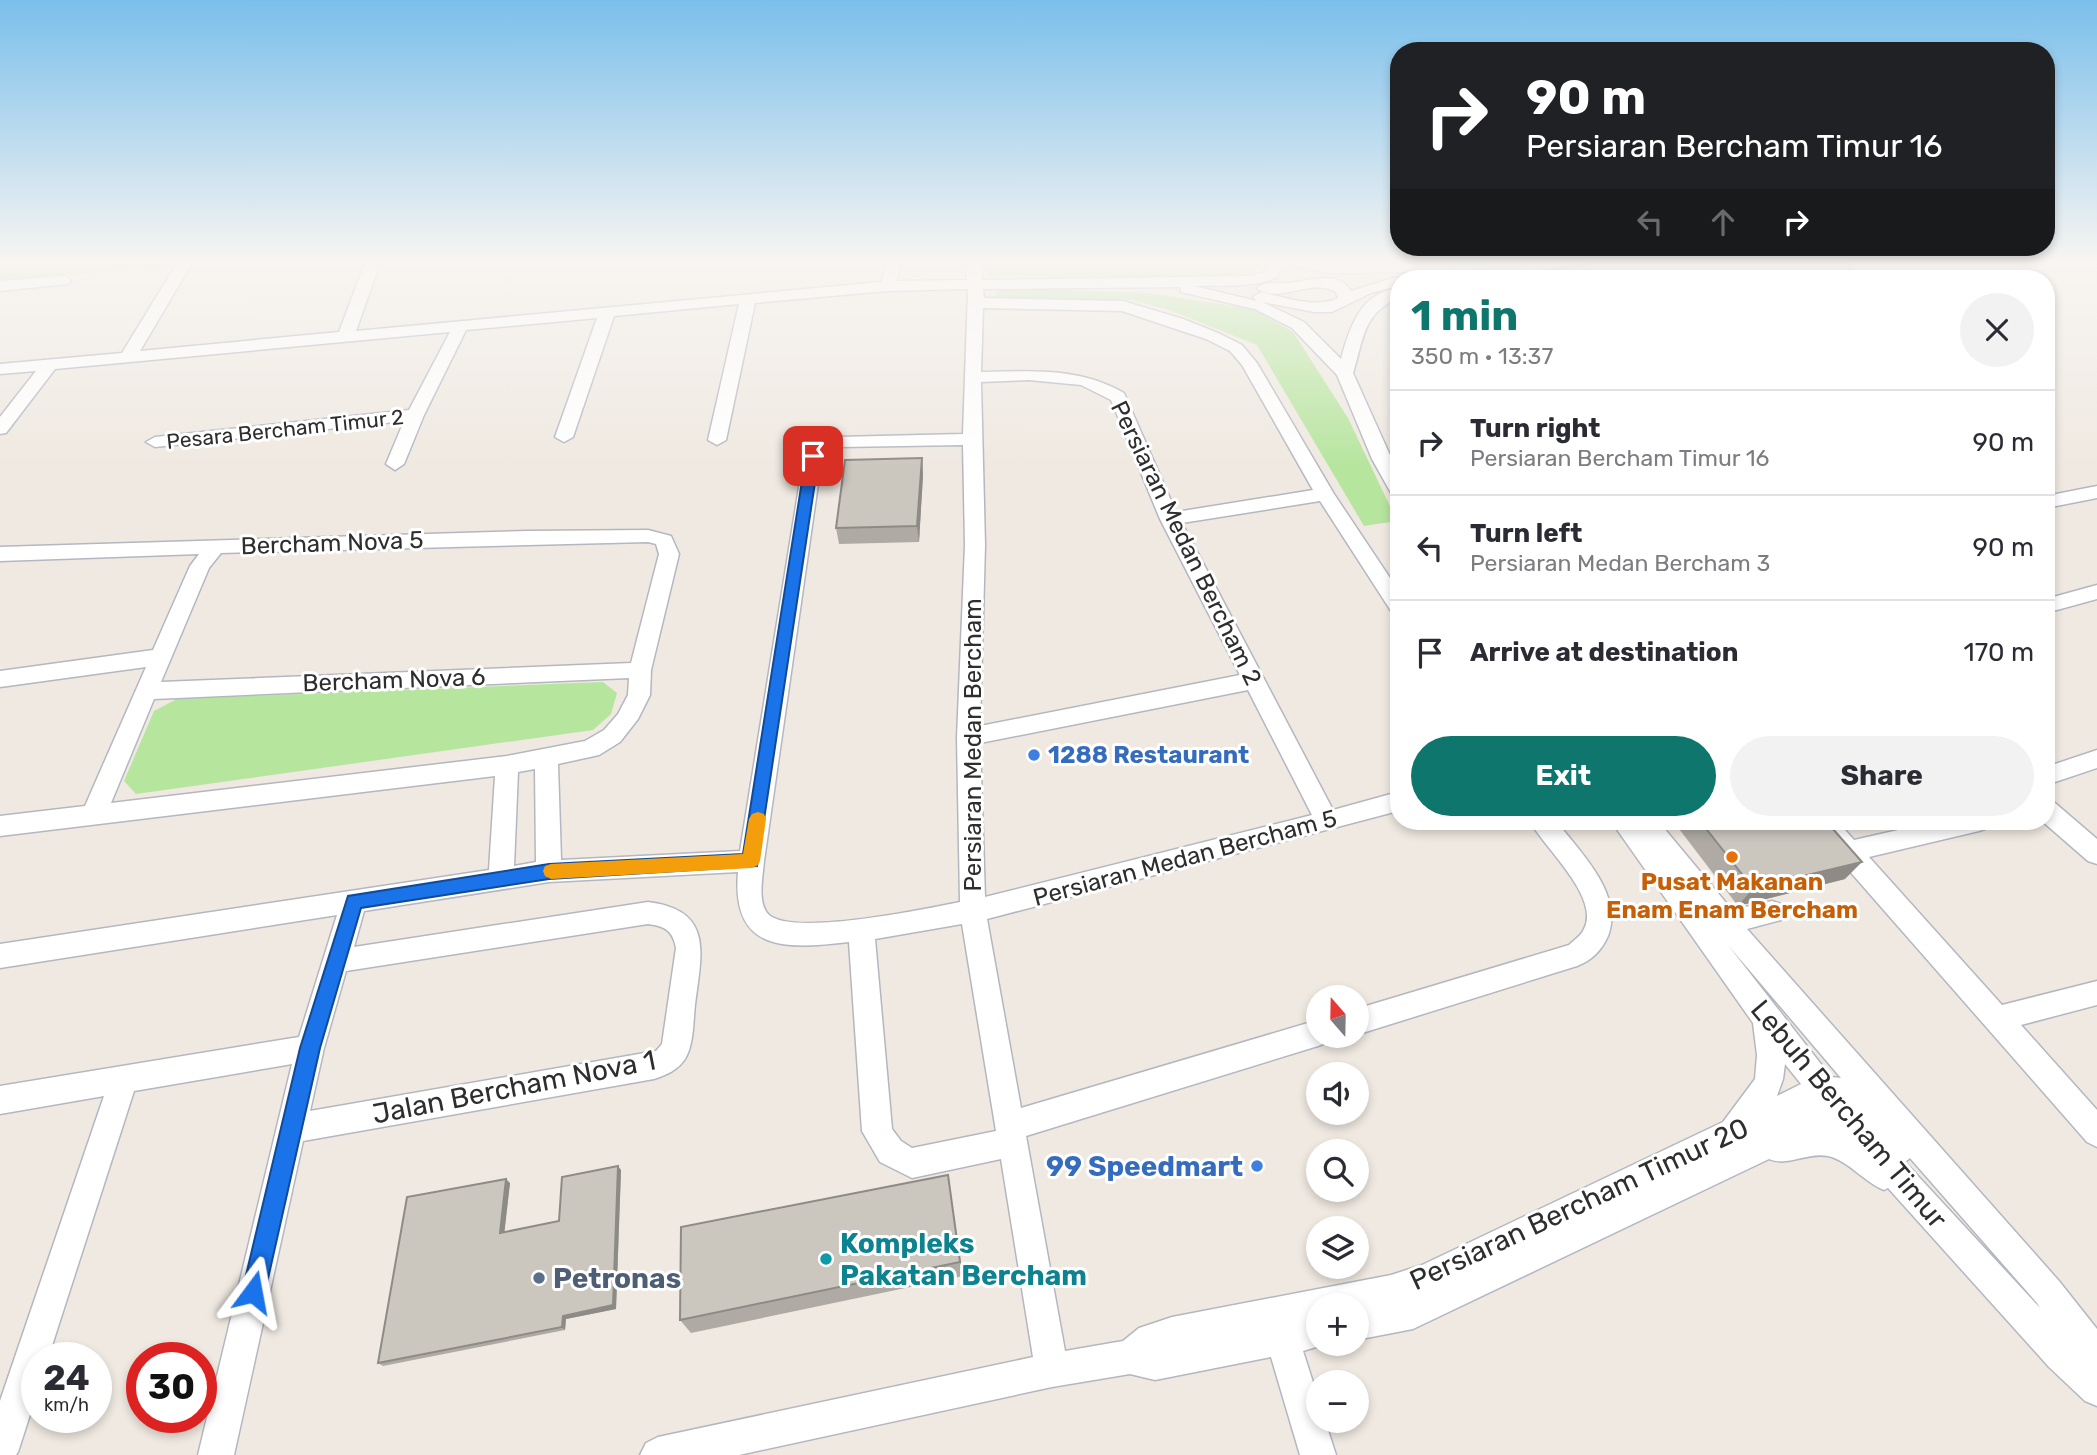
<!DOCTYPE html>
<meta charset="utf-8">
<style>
:root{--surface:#fff;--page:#f2f2f3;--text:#2b2b33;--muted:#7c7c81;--line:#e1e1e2;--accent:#0f766e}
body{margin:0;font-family:Rubik,sans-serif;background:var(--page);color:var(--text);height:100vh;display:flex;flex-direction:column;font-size:26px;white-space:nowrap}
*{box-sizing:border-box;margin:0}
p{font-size:23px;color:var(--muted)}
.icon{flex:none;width:38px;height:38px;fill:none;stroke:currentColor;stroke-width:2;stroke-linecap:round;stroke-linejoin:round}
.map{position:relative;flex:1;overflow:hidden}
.side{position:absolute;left:1390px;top:270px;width:665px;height:560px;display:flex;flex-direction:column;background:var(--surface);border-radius:28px;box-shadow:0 4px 10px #0003}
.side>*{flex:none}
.banner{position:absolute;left:1390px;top:42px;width:665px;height:214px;border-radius:28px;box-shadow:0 4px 10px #0003;background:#202124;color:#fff;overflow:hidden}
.needle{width:46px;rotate:340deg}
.controls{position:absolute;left:1306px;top:985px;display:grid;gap:14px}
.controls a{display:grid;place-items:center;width:63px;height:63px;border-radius:50%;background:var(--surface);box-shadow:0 4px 10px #0003;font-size:35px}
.speed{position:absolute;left:21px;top:1342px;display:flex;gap:14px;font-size:35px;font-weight:700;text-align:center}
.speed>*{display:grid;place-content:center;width:91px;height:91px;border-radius:50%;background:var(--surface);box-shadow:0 4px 10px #0003;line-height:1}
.speed small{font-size:18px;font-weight:400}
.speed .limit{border:10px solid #d22;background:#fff;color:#111}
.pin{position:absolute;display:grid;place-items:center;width:60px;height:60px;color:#fff;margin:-30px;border-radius:14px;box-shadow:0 4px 10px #0006}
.me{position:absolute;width:77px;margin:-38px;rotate:13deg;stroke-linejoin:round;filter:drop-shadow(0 0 5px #0008)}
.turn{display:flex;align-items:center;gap:24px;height:147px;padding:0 21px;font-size:32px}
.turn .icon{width:91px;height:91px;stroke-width:2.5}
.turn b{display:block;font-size:49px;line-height:60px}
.lanes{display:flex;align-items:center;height:66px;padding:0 21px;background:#0003;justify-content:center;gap:35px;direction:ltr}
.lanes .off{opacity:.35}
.round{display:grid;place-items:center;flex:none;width:74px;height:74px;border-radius:37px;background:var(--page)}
.overview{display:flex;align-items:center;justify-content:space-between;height:119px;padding:0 21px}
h1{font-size:42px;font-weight:700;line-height:52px;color:var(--accent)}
.cta{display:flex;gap:14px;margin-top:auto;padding:14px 21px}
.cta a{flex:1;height:80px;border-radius:42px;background:var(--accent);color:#fff;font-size:28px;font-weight:700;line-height:80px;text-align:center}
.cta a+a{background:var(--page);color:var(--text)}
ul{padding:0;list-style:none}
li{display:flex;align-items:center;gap:21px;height:105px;padding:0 21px;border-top:2px solid var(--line)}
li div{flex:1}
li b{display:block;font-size:26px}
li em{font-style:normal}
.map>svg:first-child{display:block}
</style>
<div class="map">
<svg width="2097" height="1455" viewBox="0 0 2097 1455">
<rect width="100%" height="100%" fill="#efe9e1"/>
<g fill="#b6e59e">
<path d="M 0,263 L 171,263 L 167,268 L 0,279 Z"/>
<path d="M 995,263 L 1260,263 L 1262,265 L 1253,273 L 1152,278 L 989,275 L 982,265 Z"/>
<path d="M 999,288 L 1148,293 L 1253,309 L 1293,332 L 1348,418 L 1397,521 L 1364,526 L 1257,345 L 1172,311 L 1133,300 L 994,297 Z"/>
<path d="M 603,682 L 617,693 L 611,714 L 593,730 L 136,794 L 124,781 L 154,711 L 177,699 Z"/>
</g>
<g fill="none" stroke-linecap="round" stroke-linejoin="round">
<g stroke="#b4b7c1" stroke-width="3">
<g id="minor">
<path d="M 177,263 L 192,263 L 140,351 L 339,332 L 365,263 L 380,263 L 356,331 L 881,282 L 887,263 L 902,263 L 896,281 L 967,280 L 967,263 L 981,263 L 982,280 L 1247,276 L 1265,272 L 1270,263 L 1284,263 L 1276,278 C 1250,288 1222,285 1194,286 L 1257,301 L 1253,297 L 1261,292 C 1284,297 1316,309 1338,298 L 1336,292 C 1312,277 1277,305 1257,288 C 1266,280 1278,284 1289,283 C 1309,281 1338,269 1351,291 L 1393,278 L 1403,278 L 1398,278 L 1398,286 L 1371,293 L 1332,312 L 1314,312 L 1262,302 L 1304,322 L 1341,359 C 1349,329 1361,291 1398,289 L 1398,298 C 1362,315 1364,338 1353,373 L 1398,473 L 1398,495 L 1391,493 L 1372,459 L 1337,375 L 1292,328 L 1255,309 L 1181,292 L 1180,287 L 983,289 L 984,298 L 1123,301 L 1183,319 L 1218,333 L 1242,345 L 1257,363 L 1334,494 L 1398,590 L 1398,613 L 1391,611 L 1320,501 L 1182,523 L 1333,810 L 1398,792 L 1398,811 L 987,919 L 1021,1108 L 1318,1020 L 1318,1036 L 1331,1036 L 1328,1042 L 1318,1046 L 1026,1136 L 1065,1351 L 1123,1341 L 1139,1328 L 1172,1317 L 1391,1275 L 1422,1265 L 1723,1122 L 1755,1079 L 1757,1055 L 1753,1023 L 1611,821 L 1658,821 L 1732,910 L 1772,901 L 1781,904 L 1785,912 L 1781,920 L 1747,929 L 2059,1281 L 2097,1329 L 2097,1406 L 2085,1401 L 2049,1367 L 1888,1188 L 1884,1190 C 1864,1182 1849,1161 1828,1156 C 1807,1152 1787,1167 1769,1159 L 1413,1329 L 1356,1340 L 1356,1306 L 1318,1306 L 1318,1344 L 1326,1344 L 1303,1351 L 1318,1398 L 1318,1421 L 1325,1421 L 1336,1455 L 1300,1455 L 1271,1357 L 1155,1380 L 1130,1374 L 1052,1387 L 739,1455 L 640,1455 L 646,1443 L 658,1437 L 1033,1357 L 1001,1159 L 912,1178 L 880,1162 L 862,1131 L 849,942 C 788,949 731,954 738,872 L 549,882 L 364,911 L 354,947 L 648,902 C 715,910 701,955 695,1005 C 693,1022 694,1044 685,1059 C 678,1070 666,1075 654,1079 L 303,1141 L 234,1455 L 198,1455 L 292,1064 L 134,1091 L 48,1358 L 37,1358 L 37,1393 L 18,1452 L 16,1455 L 0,1455 L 0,1401 L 104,1096 L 0,1114 L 0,1086 L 299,1037 L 337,915 L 0,968 L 0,944 L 489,870 L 495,776 L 0,836 L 0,816 L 85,806 L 146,667 L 0,687 L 0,671 L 153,650 L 190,566 L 199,554 L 0,561 L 0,547 L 528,531 L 648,530 L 671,536 L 679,554 L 651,670 L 650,695 L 638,719 L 620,742 L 599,755 L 558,764 L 561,860 L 740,851 L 804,456 L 811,445 L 838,437 L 963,434 L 968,289 L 887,291 L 755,303 L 726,440 L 717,445 L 708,440 L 739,304 L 614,316 L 573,437 L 564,442 L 555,437 L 597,318 L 466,330 L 424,415 L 404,464 L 395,470 L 386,464 L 404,421 L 155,447 L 146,442 L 155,437 L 409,410 L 450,332 L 55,369 L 6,433 L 0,434 L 0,417 L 36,371 L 0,374 L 0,364 L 122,353 ZM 983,308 L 1122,311 L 1206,339 L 1230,351 L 1242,365 L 1313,490 L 1176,512 L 1124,393 C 1079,367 1031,371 981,372 ZM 1029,380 L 1081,385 L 1111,400 L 1160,519 L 1240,675 L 980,726 L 985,545 L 981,382 ZM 963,445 L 965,545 L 957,737 L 960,902 C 926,909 790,937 768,914 C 757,902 763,876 764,861 L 822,456 L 824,453 L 840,447 ZM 648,542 L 656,544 L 659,554 L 631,663 L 161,682 L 209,568 L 221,553 ZM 629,678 L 628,695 L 618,714 L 604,730 L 585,741 L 507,756 L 111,803 L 154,699 ZM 1248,690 L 1312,815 L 985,897 L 980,743 ZM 535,769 L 536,862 L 514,866 L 518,772 ZM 648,924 C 665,926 673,931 676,948 L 662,1044 L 656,1051 L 310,1111 L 324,1048 L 346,971 ZM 962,924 L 996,1131 L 912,1148 L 901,1141 L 892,1129 L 875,939 ZM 1728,945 L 1841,1078 L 1831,1077 ZM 1785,1064 L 1801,1084 L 1777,1096 L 1783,1079 ZM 1910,1158 L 2037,1303 L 2040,1308 L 1905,1162 Z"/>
<path d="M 1292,263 L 1444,263 L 1448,267 L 1464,263 L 1495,263 L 1488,267 L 1424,278 L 1421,275 L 1424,272 L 1330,273 L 1294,266 Z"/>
<path d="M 63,276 L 68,278 L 71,281 L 68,284 L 0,291 L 0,281 Z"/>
<path d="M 2097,486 L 2097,498 L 2046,508 L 2046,496 Z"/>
<path d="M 2097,585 L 2097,599 L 2046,613 L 2046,599 Z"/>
<path d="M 2097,750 L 2097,768 L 2046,785 L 2046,767 Z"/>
<path d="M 2046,800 L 2055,803 L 2097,839 L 2097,864 L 2088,861 L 2042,821 L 2046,821 Z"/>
<path d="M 1530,821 L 1556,821 C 1580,852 1624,894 1608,936 C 1602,950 1591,961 1577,966 L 1356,1035 L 1356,1009 L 1569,945 C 1574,940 1581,936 1584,929 C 1601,897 1543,847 1530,821 Z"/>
<path d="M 1810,821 L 1837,821 L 1854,840 L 1938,821 L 1991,821 L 1988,828 L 1979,831 L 1869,857 L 2002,1005 L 2097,981 L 2097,1005 L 2021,1025 L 2097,1110 L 2097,1147 L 2087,1142 L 1839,859 Z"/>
</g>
</g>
<use href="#minor" fill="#fff" fill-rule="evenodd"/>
</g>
<g fill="#afaba4">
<path d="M 1845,263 L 1861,278 L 1492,278 Z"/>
<path d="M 922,458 L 923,475 L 919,542 L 839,544 L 836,528 Z"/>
<path d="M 1673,821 L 1826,821 L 1845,879 L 1738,906 Z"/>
<path d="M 621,1170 L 616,1309 L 566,1319 L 565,1330 L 383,1366 L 378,1363 L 510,1183 L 504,1232 L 559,1221 Z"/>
<path d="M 948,1175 L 963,1276 L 691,1333 L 680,1320 Z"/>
</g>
<g fill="#8e8b86">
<path d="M 1790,273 L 1787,278 L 1754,278 Z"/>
<path d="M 922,458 L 923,475 L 919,542 L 917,526 Z"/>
<path d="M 1862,862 L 1845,879 L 1738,906 L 1753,888 Z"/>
<path d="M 618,1166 L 621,1170 L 616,1309 L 566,1319 L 565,1330 L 562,1327 L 563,1316 Z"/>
<path d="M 506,1179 L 510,1183 L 504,1236 L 500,1233 Z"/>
</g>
<g fill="#cbc7bf" stroke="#8e8b86" stroke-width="2">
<path d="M 1595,263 L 1845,263 L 1862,276 L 1844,278 L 1796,278 L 1790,273 L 1754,278 L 1492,278 Z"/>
<path d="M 922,458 L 917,526 L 836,528 L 845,460 Z"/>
<path d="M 1700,821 L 1826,821 L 1862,862 L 1753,888 Z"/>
<path d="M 618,1166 L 613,1305 L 563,1316 L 562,1327 L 378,1363 L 407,1197 L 506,1179 L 500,1233 L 559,1221 L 562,1177 Z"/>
<path d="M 948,1175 L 960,1262 L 680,1320 L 681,1227 Z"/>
</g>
<linearGradient id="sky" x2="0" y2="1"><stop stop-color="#7abfeb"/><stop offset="0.56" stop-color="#f8f5f2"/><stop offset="1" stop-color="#f8f5f2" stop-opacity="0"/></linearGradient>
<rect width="2097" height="467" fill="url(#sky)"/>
<path fill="#1a73e8" stroke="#114b97" stroke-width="2" d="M 813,452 L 819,456 L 757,866 L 549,879 L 361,908 L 320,1048 L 265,1292 L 261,1300 L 253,1304 L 245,1300 L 242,1292 L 300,1048 L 348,896 L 549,864 L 743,854 L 806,456 Z"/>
<path fill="#f59e0b" d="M 758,812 L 764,814 L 766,819 L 760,861 L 757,866 L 751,868 L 551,879 L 545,876 L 543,871 L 545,866 L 551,864 L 743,854 L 749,819 L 752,814 Z"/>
<g fill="#3f7fe0" stroke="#fff" stroke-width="2.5">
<circle cx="1034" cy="755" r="7"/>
<circle cx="1257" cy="1166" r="7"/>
</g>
<circle fill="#e8710a" stroke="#fff" stroke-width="2.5" cx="1732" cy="857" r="7"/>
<circle fill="#0f9aa8" stroke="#fff" stroke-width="2.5" cx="826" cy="1259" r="7"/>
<circle fill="#5c6f8a" stroke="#fff" stroke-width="2.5" cx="539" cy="1278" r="7"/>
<g text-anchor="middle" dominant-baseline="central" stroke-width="6" stroke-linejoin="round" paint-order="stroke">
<g font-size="21" fill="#2e2e2e" stroke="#fff">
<text transform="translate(285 429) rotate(-6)">Pesara Bercham Timur 2</text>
</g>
<g font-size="24" fill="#2e2e2e" stroke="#fff">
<text transform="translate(332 543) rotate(-2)">Bercham Nova 5</text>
<text transform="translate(1186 543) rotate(64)">Persiaran Medan Bercham 2</text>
<text transform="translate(394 680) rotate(-2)">Bercham Nova 6</text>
<text transform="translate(973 745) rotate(-90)">Persiaran Medan Bercham</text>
<text transform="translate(1185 858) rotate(-15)">Persiaran Medan Bercham 5</text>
</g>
<g font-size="24" font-weight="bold" fill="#366cbe" stroke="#fff" text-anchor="start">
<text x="1048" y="755">1288 Restaurant</text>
</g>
<g font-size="24" font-weight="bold" fill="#c56008" stroke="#fff">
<text x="1732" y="882">Pusat Makanan<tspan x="1732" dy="28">Enam Enam Bercham</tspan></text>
</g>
<g font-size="28" fill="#2e2e2e" stroke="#fff">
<text transform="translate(514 1087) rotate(-11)">Jalan Bercham Nova 1</text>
<text transform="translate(1849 1114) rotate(50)">Lebuh Bercham Timur</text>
<text transform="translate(1579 1204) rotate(-25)">Persiaran Bercham Timur 20</text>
</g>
<g font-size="28" font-weight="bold" fill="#366cbe" stroke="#fff" text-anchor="end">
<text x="1243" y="1166">99 Speedmart</text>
</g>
<g font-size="28" font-weight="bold" fill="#0d838f" stroke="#fff" text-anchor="start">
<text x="840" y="1243">Kompleks<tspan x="840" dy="32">Pakatan Bercham</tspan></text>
</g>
<g font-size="28" font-weight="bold" fill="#4e5e75" stroke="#fff" text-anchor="start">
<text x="553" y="1278">Petronas</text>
</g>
</g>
</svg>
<div class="controls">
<a><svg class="needle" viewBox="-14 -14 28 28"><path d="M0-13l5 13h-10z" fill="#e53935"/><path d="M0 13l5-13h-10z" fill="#7c7c81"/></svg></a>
<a><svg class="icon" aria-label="sound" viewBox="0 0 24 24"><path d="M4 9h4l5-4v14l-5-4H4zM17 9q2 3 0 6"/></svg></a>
<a><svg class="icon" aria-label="search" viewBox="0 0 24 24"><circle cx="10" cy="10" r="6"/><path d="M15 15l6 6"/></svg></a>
<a><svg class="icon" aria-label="layers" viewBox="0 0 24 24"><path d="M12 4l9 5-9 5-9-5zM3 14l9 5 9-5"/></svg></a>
<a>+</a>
<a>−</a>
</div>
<div class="speed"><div>24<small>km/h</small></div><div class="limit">30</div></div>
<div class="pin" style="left:813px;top:456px;background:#d93025"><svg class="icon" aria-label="arrive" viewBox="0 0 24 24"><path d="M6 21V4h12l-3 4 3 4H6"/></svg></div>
<svg class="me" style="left:253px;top:1292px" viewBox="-20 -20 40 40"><path d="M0-17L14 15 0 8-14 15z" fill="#1a73e8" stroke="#fff" stroke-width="4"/></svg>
<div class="banner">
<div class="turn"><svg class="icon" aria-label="right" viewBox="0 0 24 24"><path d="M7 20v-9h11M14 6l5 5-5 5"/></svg><div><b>90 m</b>Persiaran Bercham Timur 16</div></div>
<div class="lanes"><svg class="icon off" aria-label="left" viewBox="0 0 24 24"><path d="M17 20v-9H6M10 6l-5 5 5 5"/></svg><svg class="icon off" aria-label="ahead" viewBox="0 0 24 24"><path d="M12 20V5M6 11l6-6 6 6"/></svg><svg class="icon" aria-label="right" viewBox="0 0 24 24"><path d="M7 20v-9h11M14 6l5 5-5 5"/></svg></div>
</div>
<section class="side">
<div class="overview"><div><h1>1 min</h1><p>350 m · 13:37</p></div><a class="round"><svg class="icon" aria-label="close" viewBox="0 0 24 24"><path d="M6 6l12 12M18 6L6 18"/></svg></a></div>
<ul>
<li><svg class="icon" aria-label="right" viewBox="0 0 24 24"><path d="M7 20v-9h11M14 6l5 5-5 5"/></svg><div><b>Turn right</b><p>Persiaran Bercham Timur 16</p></div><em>90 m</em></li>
<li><svg class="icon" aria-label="left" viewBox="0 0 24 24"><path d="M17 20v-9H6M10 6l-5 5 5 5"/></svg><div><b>Turn left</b><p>Persiaran Medan Bercham 3</p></div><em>90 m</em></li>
<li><svg class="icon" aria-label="arrive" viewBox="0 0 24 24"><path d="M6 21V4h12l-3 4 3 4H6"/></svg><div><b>Arrive at destination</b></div><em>170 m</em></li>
</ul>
<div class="cta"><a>Exit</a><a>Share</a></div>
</section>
</div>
